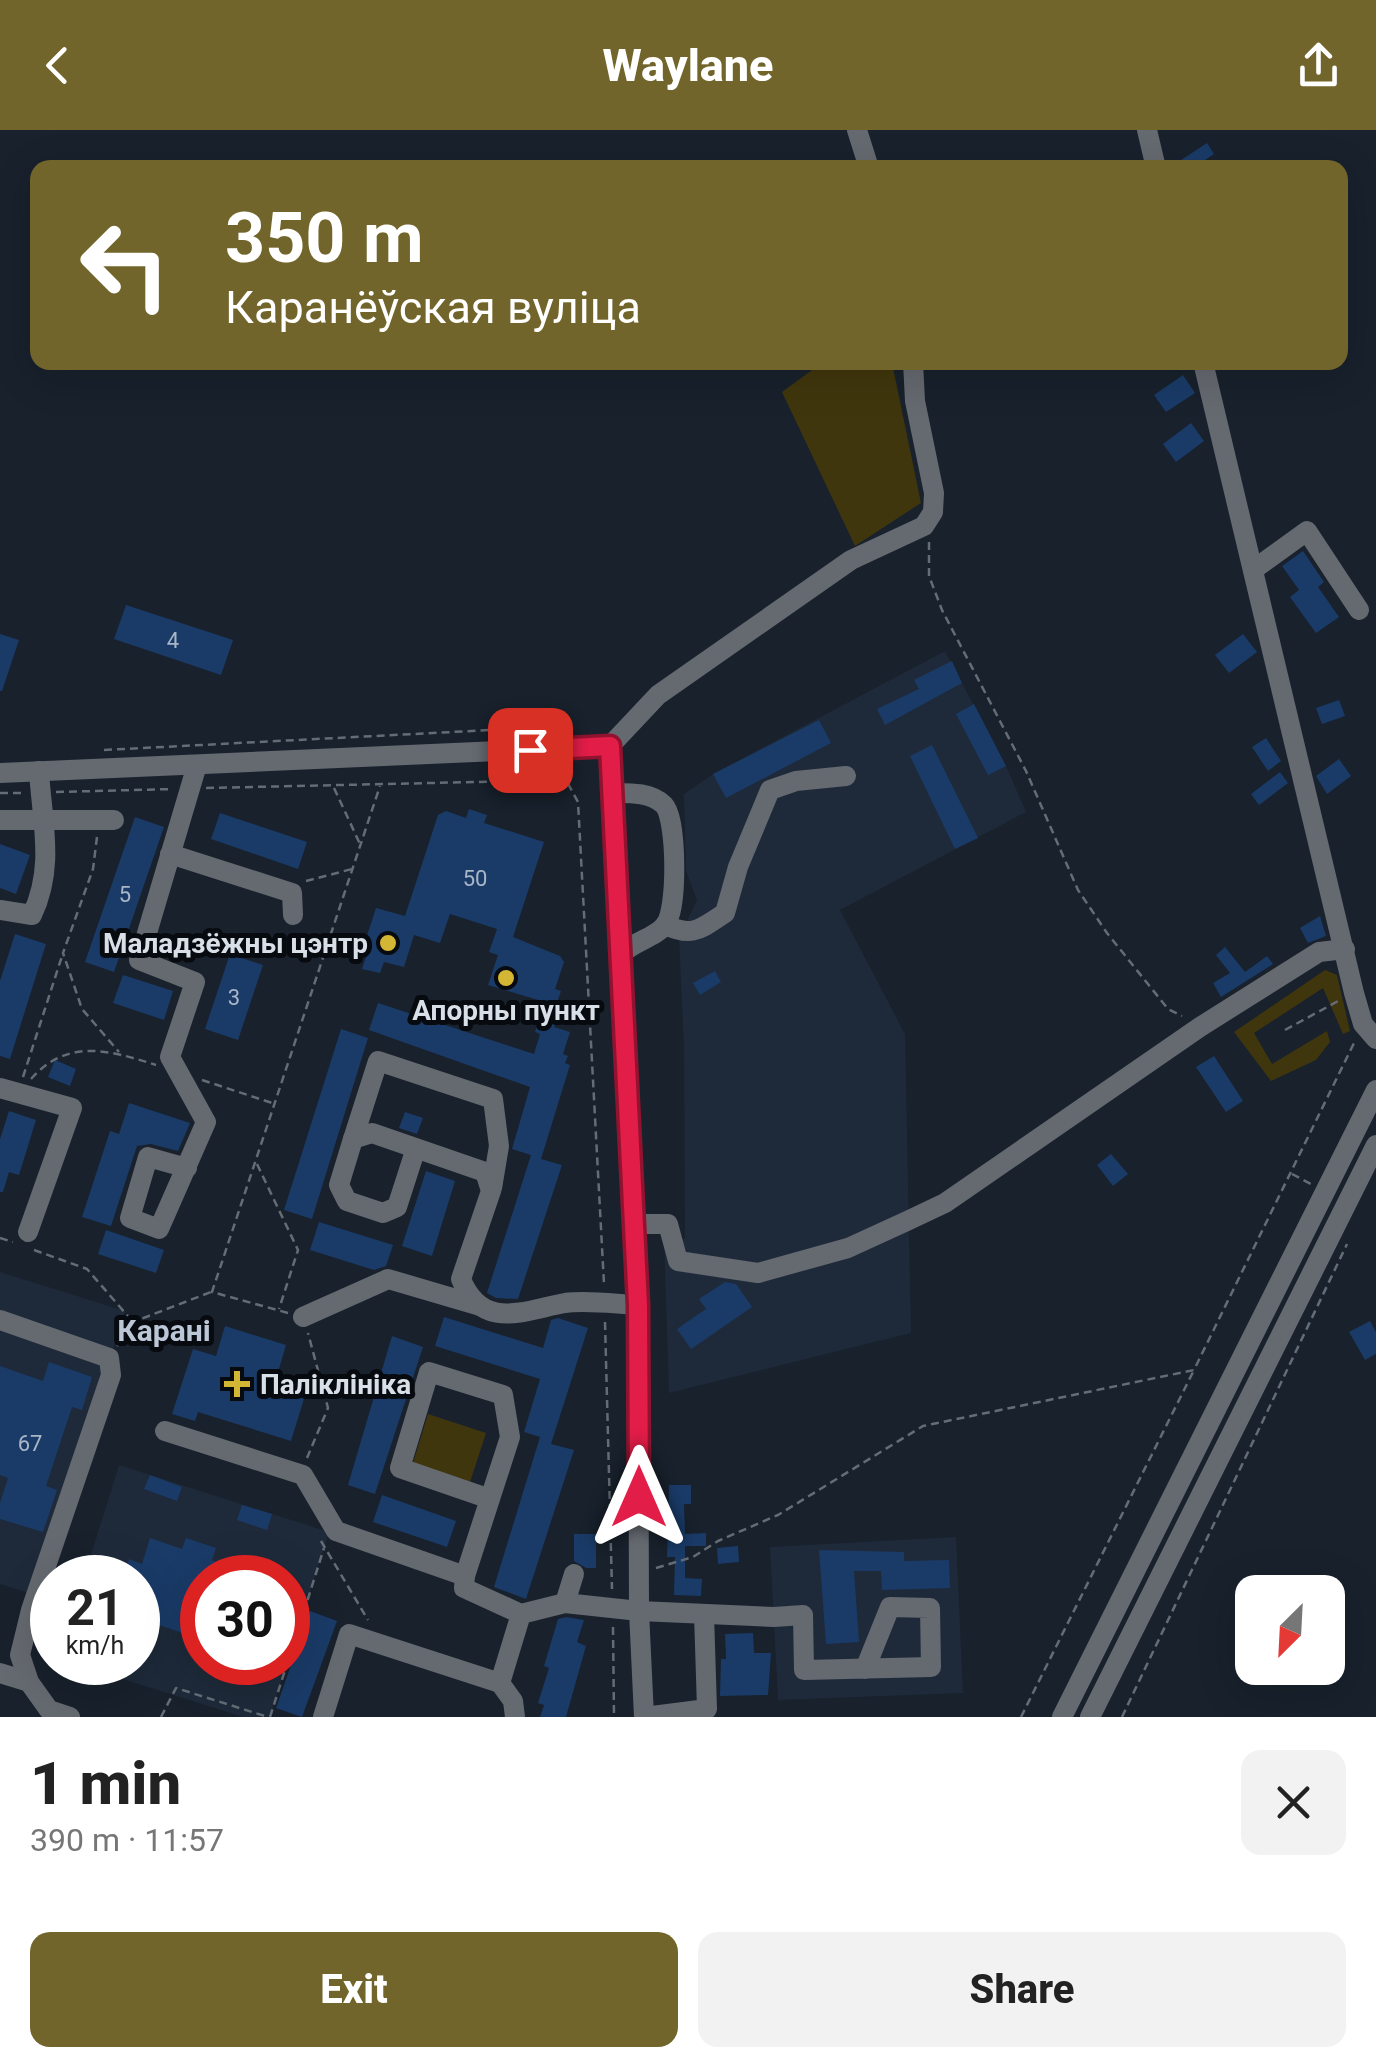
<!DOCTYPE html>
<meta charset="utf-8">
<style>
:root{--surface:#fff;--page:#f2f2f2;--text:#222;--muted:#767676;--accent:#72652b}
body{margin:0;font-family:Roboto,sans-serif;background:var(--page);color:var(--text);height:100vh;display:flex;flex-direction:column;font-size:38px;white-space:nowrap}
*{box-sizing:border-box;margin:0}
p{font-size:32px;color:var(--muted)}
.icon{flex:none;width:55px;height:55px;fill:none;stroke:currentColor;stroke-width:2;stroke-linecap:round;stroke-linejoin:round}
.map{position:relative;height:1587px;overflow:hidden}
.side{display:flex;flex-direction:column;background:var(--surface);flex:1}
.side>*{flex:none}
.guide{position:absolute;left:30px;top:30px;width:1318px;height:210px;border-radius:20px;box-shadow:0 10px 40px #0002;background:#72652b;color:#fff;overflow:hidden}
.needle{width:65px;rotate:204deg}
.controls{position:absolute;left:1235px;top:1445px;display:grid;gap:20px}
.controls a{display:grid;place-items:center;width:110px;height:110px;border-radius:20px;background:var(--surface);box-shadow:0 10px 40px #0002;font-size:50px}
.speed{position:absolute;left:30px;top:1425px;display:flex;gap:20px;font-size:50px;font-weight:700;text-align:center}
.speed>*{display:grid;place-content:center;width:130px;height:130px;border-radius:50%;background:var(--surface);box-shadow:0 10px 40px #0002;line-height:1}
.speed small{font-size:25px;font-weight:400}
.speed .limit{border:15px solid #d22;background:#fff;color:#111}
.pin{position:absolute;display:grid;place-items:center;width:85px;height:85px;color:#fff;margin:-42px;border-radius:20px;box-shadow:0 5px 15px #0006}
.me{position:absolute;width:110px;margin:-55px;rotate:0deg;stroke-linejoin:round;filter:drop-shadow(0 0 8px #0008)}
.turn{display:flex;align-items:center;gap:35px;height:210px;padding:0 30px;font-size:45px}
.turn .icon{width:130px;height:130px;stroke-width:2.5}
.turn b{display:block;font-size:70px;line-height:85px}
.round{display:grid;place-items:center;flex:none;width:105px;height:105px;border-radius:20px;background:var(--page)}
.summary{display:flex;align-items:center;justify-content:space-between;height:170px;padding:0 30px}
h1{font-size:60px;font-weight:800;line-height:75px}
.cta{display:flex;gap:20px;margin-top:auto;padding:20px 30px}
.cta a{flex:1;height:115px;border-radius:20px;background:var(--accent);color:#fff;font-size:40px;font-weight:800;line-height:115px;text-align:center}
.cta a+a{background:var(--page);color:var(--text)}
header{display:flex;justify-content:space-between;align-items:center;height:130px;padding:0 30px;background:var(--accent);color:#fff;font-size:45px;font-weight:800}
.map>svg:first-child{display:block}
</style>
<header><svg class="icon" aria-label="back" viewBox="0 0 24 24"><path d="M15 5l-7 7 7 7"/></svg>Waylane<svg class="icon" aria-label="share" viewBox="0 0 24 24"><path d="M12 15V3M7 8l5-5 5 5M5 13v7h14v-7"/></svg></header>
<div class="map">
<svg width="1376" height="1587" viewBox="0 0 1376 1587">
<rect width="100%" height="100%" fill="#18212c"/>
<g fill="#1e2a3a">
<path d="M 945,521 L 1006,636 L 1026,682 L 840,780 L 905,904 L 911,1203 L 669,1263 L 664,1108 L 685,1109 L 684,917 L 679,808 L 697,770 L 686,741 L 684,664 L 713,644 Z"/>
<path d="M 0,1142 L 125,1181 L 38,1466 L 0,1454 Z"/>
<path d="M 119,1335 L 329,1402 L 288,1531 L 288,1448 L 202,1448 L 202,1532 L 287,1533 L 270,1587 L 243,1587 L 72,1533 L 138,1532 L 138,1448 L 84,1447 Z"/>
<path d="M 956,1407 L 963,1563 L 778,1570 L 770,1417 Z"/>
</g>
<g fill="#40360d">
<path d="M 823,232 L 892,233 L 921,373 L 855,416 L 782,262 Z"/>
<path d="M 1325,840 L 1337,845 L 1350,901 L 1343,904 L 1323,858 L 1254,903 L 1272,934 L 1327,901 L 1330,912 L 1316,930 L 1271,951 L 1234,902 Z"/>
<path d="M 428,1284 L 486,1303 L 470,1352 L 413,1333 Z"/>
</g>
<g fill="#1a3b68">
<path d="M 1207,13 L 1214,24 L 1193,38 L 1169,38 Z"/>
<path d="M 1183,245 L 1195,263 L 1166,282 L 1154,265 Z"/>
<path d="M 1191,293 L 1204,311 L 1176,332 L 1163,314 Z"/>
<path d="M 1303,421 L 1324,452 L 1318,457 L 1339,487 L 1316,503 L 1290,467 L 1299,460 L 1282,436 Z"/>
<path d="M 126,475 L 233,510 L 221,545 L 114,509 Z"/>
<path d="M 0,504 L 19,510 L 2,561 L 0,561 Z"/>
<path d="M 1243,504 L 1257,522 L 1229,543 L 1215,525 Z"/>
<path d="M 952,531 L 962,553 L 885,595 L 877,579 L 919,559 L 914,550 Z"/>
<path d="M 1339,570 L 1345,586 L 1322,594 L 1316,578 Z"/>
<path d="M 974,574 L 1006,636 L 988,645 L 956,584 Z"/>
<path d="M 819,590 L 831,613 L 726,668 L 713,644 Z"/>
<path d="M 1266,608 L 1281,631 L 1268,641 L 1252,617 Z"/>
<path d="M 932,615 L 978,708 L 955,719 L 910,626 Z"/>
<path d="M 1339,629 L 1351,646 L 1327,664 L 1316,646 Z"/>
<path d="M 1280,642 L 1288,653 L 1259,675 L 1251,664 Z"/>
<path d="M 469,679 L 487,685 L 484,693 L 544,712 L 513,807 L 560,826 L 564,832 L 555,859 L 561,861 L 556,876 L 561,878 L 554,897 L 570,902 L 563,924 L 568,926 L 565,933 L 570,935 L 541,1029 L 562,1035 L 518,1169 L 496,1168 L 487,1163 L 531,1025 L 512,1019 L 530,957 L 369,900 L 378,873 L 534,924 L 540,904 L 535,902 L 545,872 L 488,855 L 498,825 L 489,822 L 497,799 L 450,784 L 440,813 L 414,805 L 404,837 L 384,832 L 380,843 L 362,839 L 367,823 L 362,821 L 376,778 L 405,786 L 438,685 L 446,681 L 466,688 Z"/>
<path d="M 220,683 L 307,712 L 298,739 L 211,709 Z"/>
<path d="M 135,687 L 164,697 L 114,842 L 85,832 Z"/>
<path d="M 0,714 L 30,725 L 16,764 L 0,758 Z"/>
<path d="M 1320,786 L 1326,806 L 1308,813 L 1300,798 Z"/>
<path d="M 15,804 L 46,814 L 10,929 L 0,926 L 0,851 Z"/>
<path d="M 1225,817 L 1245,842 L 1267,826 L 1273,834 L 1221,867 L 1213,853 L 1230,843 L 1216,825 Z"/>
<path d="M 230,824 L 263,835 L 238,910 L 205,899 Z"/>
<path d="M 715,841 L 721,852 L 700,865 L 693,853 Z"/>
<path d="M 123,845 L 173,861 L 164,890 L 113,873 Z"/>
<path d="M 341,899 L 368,908 L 312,1089 L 284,1080 Z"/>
<path d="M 1214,926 L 1243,971 L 1226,982 L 1196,937 Z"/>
<path d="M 55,930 L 76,939 L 70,956 L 48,947 Z"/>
<path d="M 129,973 L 190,993 L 178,1021 L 151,1014 L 137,1016 L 111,1096 L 82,1087 L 110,1001 L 119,1004 Z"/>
<path d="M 9,981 L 36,990 L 19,1045 L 9,1042 L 3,1062 L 0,1062 L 0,1009 Z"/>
<path d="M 405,982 L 423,988 L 417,1004 L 399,998 Z"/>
<path d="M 1111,1024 L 1128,1044 L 1113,1056 L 1097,1035 Z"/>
<path d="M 426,1041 L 455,1051 L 432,1126 L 402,1116 Z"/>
<path d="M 319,1092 L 393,1115 L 386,1136 L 374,1140 L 310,1120 Z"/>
<path d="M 106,1100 L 164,1120 L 156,1143 L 98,1124 Z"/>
<path d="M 725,1152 L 736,1154 L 752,1177 L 691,1219 L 677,1199 L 706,1179 L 699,1169 Z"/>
<path d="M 444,1187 L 543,1218 L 551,1190 L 558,1188 L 588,1198 L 551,1314 L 574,1320 L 526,1469 L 494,1457 L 540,1307 L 524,1302 L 540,1249 L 435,1216 Z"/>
<path d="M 1370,1191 L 1376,1202 L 1376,1224 L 1365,1230 L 1349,1202 Z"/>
<path d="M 225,1196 L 286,1215 L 276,1249 L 307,1259 L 291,1311 L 198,1282 L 195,1291 L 172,1284 L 193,1219 L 216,1226 Z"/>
<path d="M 392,1206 L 423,1217 L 375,1364 L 348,1355 Z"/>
<path d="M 49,1232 L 92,1247 L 82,1280 L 72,1277 L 46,1356 L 57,1360 L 43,1402 L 0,1389 L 0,1373 L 8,1348 L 0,1345 L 0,1236 L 43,1251 Z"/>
<path d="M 150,1345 L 182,1357 L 177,1371 L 144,1359 Z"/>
<path d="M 669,1355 L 691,1355 L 691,1374 L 684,1374 L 685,1404 L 706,1403 L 706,1416 L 685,1416 L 685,1448 L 702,1449 L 701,1466 L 674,1465 L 675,1427 L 667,1427 Z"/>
<path d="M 382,1365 L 456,1391 L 447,1417 L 373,1392 Z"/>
<path d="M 242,1375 L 272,1384 L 267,1400 L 237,1390 Z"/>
<path d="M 574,1404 L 596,1404 L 596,1438 L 586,1438 L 574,1431 Z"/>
<path d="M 150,1408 L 182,1419 L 186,1408 L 216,1418 L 212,1430 L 257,1448 L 202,1448 L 202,1456 L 197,1455 L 192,1478 L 197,1479 L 189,1505 L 138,1488 L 141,1474 L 138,1472 L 138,1448 L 123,1448 L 129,1429 L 142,1434 Z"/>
<path d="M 738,1416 L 739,1432 L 718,1434 L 717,1418 Z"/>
<path d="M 819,1420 L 904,1422 L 904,1431 L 949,1430 L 950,1458 L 882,1460 L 881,1441 L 854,1441 L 859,1512 L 826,1514 Z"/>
<path d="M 310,1481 L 337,1491 L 302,1587 L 276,1578 Z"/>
<path d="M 566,1487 L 584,1490 L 577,1512 L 586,1516 L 566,1587 L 540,1587 L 544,1575 L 538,1573 L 549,1538 L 544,1536 L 558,1489 Z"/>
<path d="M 753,1503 L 754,1523 L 771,1523 L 768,1565 L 720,1566 L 721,1529 L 726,1529 L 725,1504 Z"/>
</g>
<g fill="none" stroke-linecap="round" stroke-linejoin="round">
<g stroke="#646c76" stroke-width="2.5" stroke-dasharray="8 5" stroke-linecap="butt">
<path d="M 929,412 L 929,446 L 942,480 L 1026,641 L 1078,760 L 1107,803 L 1168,879 L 1182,886"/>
<path d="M 104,620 L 568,596 L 568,599"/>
<path d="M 206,658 L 566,650 L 578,672 L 604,1154"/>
<path d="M 334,658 L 360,714"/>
<path d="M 56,662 L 173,659"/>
<path d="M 0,663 L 23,663"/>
<path d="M 97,707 L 93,739 L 63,823 L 82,879 L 119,922"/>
<path d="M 306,751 L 352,739"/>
<path d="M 1285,900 L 1340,870"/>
<path d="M 23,947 L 62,826"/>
<path d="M 31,949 C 67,908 109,920 156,935"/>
<path d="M 202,950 L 275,974"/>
<path d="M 257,1034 L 298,1120 L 279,1179"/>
<path d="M 1292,1044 L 1311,1054"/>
<path d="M 0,1108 L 13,1112"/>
<path d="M 34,1120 L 87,1139 L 133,1192"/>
<path d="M 288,1183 L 212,1162 L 380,656"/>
<path d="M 605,1192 L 612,1459"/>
<path d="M 117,1216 L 133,1192 L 211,1162"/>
<path d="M 307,1328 L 328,1278 L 308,1203"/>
<path d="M 321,1411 L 368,1490"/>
<path d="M 656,1438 L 693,1427 L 718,1411 L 778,1385 L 923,1296 L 1194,1240 L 1355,911"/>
<path d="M 613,1497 L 614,1587"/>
<path d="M 288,1532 L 324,1418"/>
<path d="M 161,1587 L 176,1558 L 268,1587"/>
<path d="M 270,1587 L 287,1534"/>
<path d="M 1021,1587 L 1193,1242"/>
<path d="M 1122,1587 L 1347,1114"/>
</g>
<g stroke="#656970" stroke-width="20">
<path d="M 857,0 L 869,38"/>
<path d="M 1147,0 L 1156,38"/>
<path d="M 1203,232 L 1354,863 L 1363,894 L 1376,909"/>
<path d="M 1253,440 L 1307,401 L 1359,480"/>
<path d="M 610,616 L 638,1175 L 639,1481 L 644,1587"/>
<path d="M 610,616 L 658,565 L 851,430 L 924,396 L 933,382 L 934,363 L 915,271 L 913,232"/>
<path d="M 0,643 L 610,616"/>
<path d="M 612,663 C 629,663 651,662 664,675 C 677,689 678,780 665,795 C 655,808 634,811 620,825"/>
<path d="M 0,690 L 114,690"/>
<path d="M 170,724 L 292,763 L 293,785"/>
<path d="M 0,780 L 32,785 C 55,737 42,692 39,641"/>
<path d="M 665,795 C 694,808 701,798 725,783 L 738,737 L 770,660 L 796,651 L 846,646"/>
<path d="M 0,958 L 72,978 L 28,1102"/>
<path d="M 353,1009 L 378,931 L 493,969 L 499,1016 L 492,1058"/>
<path d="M 416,1018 L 397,1077 L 383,1083 L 347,1071 L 339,1055 L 353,1009 L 372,1003 L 485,1042 L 491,1061 L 461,1149 C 482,1202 525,1180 565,1173 C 588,1170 615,1174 638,1175"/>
<path d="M 187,1038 L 148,1027 L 130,1088 L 159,1099 L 206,992 L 170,927 L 195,852 L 139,830 L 197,635"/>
<path d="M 634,1094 L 668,1094 L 678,1131 L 758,1143 L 848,1118 L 907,1091 L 945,1073 L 1200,897 L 1319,822 L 1345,819"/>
<path d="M 303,1187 L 388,1149 L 480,1176"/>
<path d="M 0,1190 L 109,1228 L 111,1245 L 31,1480 L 20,1525 L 29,1552 L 49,1580 L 70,1587"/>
<path d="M 165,1301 L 303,1345 L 336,1401 L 465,1446"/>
<path d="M 490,1369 L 400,1338 L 429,1242 L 503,1265 L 510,1307 L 465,1446 L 464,1458 L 521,1484"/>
<path d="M 565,1473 L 574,1444"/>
<path d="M 0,1543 L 29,1552"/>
<path d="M 500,1553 L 513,1571 L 515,1587"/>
<path d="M 323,1587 L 349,1504 L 500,1553 L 521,1484 L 565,1473 L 639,1481 L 774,1487 L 803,1485 L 804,1540 L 931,1537 L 930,1478 L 890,1477 L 865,1539"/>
<path d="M 644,1587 L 707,1579 L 704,1484"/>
<path d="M 1062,1587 L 1376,960"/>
<path d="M 1090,1587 L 1376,1015"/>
</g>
</g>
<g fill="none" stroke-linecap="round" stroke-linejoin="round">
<g stroke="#92132f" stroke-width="25">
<path id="route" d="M 530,620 L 610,616 L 638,1175 L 639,1367"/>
</g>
<use href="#route" stroke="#e11d48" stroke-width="18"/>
</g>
<g fill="#d4b635" stroke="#070a0f" stroke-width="4">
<circle cx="388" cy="813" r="10"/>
<circle cx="506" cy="848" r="10"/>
<path d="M232 1239h10v10h10v10h-10v10h-10v-10h-10v-10h10z"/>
</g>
<g text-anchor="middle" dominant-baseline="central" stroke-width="10" stroke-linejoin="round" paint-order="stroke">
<g font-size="22" fill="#a9b6c7">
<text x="173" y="510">4</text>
<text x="475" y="748">50</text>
<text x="125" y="764">5</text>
<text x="234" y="867">3</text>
<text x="30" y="1313">67</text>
</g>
<g font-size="28" font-weight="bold" fill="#d9dfe7" stroke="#070a0f" text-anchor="end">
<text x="368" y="813">Маладзёжны цэнтр</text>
<text x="506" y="880" text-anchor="middle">Апорны пункт</text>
<text x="260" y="1254" text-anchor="start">Паліклініка</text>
</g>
<g font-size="30" font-weight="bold" fill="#bbc6d6" stroke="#070a0f">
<text x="164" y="1200">Карані</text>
</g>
</g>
</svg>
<div class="controls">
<a><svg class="needle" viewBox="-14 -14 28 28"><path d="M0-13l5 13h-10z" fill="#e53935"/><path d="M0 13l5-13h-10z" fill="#767676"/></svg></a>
</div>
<div class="speed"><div>21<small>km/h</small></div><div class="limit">30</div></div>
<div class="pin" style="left:530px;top:620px;background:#d93025"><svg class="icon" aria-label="arrive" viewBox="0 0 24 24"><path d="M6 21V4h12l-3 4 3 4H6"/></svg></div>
<svg class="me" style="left:639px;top:1367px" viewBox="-20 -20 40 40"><path d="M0-17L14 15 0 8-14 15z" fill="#e11d48" stroke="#fff" stroke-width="4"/></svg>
<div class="guide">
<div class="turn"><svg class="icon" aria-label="left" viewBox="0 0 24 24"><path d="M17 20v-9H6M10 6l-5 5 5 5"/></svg><div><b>350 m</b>Каранёўская вуліца</div></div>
</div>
</div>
<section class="side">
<div class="summary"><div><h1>1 min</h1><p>390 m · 11:57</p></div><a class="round"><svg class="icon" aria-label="close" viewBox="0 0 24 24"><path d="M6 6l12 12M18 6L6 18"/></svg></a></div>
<div class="cta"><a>Exit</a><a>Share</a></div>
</section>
